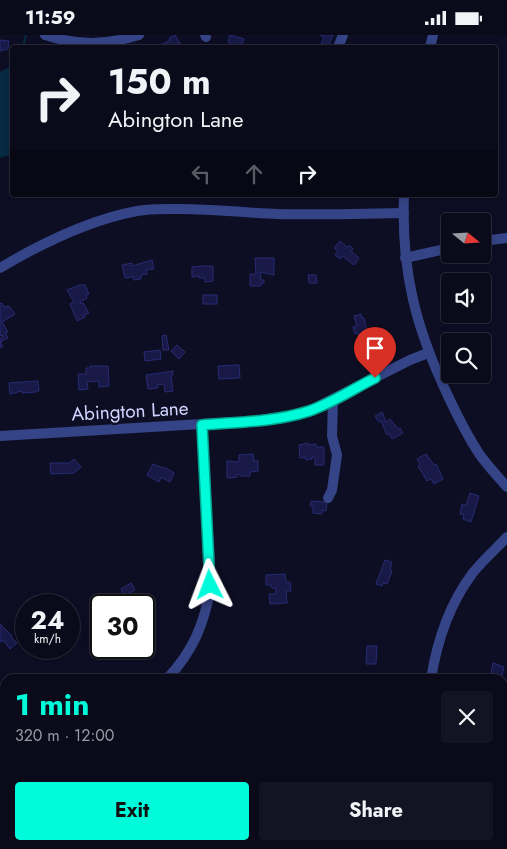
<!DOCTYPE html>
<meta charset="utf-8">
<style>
:root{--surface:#0a0a1b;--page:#131324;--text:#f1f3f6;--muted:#999aa3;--line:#2a2b3a;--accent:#00fbda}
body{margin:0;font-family:Jost,sans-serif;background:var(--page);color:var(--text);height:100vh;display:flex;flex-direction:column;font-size:19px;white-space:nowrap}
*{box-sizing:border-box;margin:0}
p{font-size:16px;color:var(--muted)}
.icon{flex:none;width:28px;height:28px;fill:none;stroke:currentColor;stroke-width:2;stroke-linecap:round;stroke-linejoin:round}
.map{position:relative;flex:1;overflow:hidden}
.side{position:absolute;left:0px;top:639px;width:508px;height:176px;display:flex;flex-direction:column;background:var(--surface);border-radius:15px 15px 0 0;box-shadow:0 2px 8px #0003,0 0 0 1px var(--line)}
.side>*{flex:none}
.hud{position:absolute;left:10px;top:10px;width:488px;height:152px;border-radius:5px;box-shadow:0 2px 8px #0003,0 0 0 1px var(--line);background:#0a0a1b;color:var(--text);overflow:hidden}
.needle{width:32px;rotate:108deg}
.controls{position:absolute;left:441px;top:178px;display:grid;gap:10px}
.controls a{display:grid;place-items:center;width:50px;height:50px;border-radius:5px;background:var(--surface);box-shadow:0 2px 8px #0003,0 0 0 1px var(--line);font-size:25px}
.speed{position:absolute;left:15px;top:559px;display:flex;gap:10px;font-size:25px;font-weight:700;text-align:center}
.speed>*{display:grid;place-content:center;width:65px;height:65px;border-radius:50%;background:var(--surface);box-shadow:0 2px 8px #0003,0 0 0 1px var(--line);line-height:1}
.speed small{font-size:12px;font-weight:400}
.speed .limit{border:2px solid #111;border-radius:8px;background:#fff;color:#111}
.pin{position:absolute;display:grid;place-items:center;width:42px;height:42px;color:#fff;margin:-51px -21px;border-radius:50% 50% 50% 0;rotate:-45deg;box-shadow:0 0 5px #0007}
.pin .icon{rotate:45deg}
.me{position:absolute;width:55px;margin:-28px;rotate:357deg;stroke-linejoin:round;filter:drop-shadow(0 0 4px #0008)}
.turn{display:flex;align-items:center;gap:18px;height:105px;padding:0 15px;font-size:22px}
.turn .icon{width:65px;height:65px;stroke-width:2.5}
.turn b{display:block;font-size:35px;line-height:42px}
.lanes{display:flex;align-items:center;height:48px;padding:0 15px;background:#0003;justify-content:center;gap:25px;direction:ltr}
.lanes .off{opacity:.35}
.round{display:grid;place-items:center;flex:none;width:52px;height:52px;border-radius:5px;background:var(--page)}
.overview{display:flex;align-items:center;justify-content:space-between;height:85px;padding:0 15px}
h1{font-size:30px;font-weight:700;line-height:38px;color:var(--accent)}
.action{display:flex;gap:10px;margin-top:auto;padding:10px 15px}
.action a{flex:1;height:58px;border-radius:5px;background:var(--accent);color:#111;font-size:20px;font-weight:700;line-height:58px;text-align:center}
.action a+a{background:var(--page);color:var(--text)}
.status{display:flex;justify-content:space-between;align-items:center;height:35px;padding:0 25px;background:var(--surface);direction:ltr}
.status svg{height:14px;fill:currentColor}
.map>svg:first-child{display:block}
</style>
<div class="status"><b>11:59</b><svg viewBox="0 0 49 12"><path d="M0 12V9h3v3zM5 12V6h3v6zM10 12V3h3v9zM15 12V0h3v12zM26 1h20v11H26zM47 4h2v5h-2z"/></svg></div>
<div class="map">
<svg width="507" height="814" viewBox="0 0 507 814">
<rect width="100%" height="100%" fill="#0d0e24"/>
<path fill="#0f2e26" d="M 220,810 L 353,810 L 354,814 L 222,814 Z"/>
<g fill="#072a43">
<path d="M 9,32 L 12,33 L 12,119 L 0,123 L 0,37 Z"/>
<path d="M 507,737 L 507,814 L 486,814 L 481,810 L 502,810 L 503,740 Z"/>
</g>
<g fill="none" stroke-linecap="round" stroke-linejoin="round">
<g stroke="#072a43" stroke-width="2">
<path d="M 23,12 L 26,0"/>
<path d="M 483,814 L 484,810"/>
</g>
</g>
<g fill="#181946" stroke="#282b73">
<path d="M 175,0 L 182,12 L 162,12 L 161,10 L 170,5 L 169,3 Z"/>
<path d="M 230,0 L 244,4 L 241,12 L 229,12 L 230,8 L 228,7 Z"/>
<path d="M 320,0 L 333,0 L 328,12 L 320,12 L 324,2 Z"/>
<path d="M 0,5 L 9,6 L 8,14 L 0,16 Z"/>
<path d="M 340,206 L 347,212 L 350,211 L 353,214 L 351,216 L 359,223 L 354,230 L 342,221 L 340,224 L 335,220 L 338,216 L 334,213 Z"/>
<path d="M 255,223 L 274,223 L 274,240 L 260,237 L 261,245 L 264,245 L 264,248 L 261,248 L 261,251 L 250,251 L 250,239 L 256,239 Z"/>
<path d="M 152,225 L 154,234 L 146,235 L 147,239 L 141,240 L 141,244 L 134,245 L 133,242 L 125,243 L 122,230 L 132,228 L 132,231 Z"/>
<path d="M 203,231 L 213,231 L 213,246 L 205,247 L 205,243 L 199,243 L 199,241 L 192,242 L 192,232 Z"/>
<path d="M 308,240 L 316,240 L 317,248 L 309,248 Z"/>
<path d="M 80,250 L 85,250 L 89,259 L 86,260 L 87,263 L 80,267 L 81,269 L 83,268 L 89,278 L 84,280 L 85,282 L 77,286 L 70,269 L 74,267 L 67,255 Z"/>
<rect x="203" y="260" width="14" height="9"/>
<path d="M 2,268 L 4,272 L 9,271 L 15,279 L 2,287 L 8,297 L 5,298 L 8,303 L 0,307 L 3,311 L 0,313 L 0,304 L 3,302 L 2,300 L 0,301 L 0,269 Z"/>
<path d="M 361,279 L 362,283 L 364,283 L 370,310 L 362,312 L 358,298 L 355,299 L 353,292 L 357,291 L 354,281 Z"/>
<path d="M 166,300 L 169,315 L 163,315 L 162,301 Z"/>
<path d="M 177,310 L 185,317 L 179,324 L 171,316 Z"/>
<path d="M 160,315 L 161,324 L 145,326 L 144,317 Z"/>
<path d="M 239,330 L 240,343 L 219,344 L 218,331 Z"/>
<path d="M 90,331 L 108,331 L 109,351 L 99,352 L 99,346 L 87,347 L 88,354 L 79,355 L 78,339 L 86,339 L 86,333 L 90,333 Z"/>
<path d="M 173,336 L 173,340 L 171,341 L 173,356 L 165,357 L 164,349 L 157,350 L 158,353 L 148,354 L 146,340 Z"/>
<path d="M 38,346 L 39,356 L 36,356 L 36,357 L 22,358 L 22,356 L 10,359 L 9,348 Z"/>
<path d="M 382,377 L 386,387 L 390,384 L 398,394 L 400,393 L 403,398 L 392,404 L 389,399 L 387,400 L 381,386 L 379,387 L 375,381 Z"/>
<path d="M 308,408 L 308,410 L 316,409 L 316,412 L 324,412 L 324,430 L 315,430 L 315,422 L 312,422 L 312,424 L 306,425 L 305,422 L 300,423 L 299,410 Z"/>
<path d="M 253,419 L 254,426 L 258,426 L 258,436 L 250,437 L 250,441 L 242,441 L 238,439 L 237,439 L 237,442 L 227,443 L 227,426 L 239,427 L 239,420 Z"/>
<path d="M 426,419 L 434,430 L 436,429 L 443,444 L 434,449 L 431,444 L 427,446 L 418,431 L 420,429 L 417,424 Z"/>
<path d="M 74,424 L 81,432 L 74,438 L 51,439 L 50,428 L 69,428 Z"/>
<path d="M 153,429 L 160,432 L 166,433 L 174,438 L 170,447 L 161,442 L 159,447 L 147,440 Z"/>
<path d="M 470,458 L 479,461 L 471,487 L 463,484 L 464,480 L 460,479 L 462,469 L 466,470 Z"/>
<path d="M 311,466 L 327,467 L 326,476 L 322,475 L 322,479 L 313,478 L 313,471 L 310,471 Z"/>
<path d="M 385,525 L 392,527 L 390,535 L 392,536 L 387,549 L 383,548 L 382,551 L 376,549 Z"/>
<path d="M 285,539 L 286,547 L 290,547 L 291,556 L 286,556 L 287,568 L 270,569 L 269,559 L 276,559 L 276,553 L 272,553 L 271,550 L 266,550 L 266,540 Z"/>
<path d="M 131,548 L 135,555 L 124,561 L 121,554 Z"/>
<path d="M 147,576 L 152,586 L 144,590 L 144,578 Z"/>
<path d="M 0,589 L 12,601 L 11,602 L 17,608 L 10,614 L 3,605 L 1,607 L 0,605 Z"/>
<path d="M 367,611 L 377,611 L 376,629 L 366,629 Z"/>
<path d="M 493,628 L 504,632 L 501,644 L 490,644 Z"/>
</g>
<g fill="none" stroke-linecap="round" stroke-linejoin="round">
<g stroke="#354486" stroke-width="10">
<path d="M 45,0 C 78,11 107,10 139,0"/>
<path d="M 205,0 L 206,2"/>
<path d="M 338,12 L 343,0"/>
<path d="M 430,12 L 433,0"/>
<path d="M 404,160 C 401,237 416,294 449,363 C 458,382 468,402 480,420 C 488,431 498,442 507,452"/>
<path d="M 482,206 L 507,203"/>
<path d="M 405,223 L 450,213"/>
<path d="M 0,233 C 42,208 89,185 137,176 C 152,173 167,174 182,174 C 214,174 246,178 278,179 C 319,180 362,179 404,178"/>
<path d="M 0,401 L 252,386 L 290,381 L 311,375 L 410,325 L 428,318"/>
<path d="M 328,463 L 332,455 L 337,420 L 332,401 L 333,365"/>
<path d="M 167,644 C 194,615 204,589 211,551 L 202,390"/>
<path d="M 431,644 C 437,606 449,570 472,539 C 482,526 496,514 507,502"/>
<path d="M 0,669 L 5,672"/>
<path d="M 451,810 L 454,814"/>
</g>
</g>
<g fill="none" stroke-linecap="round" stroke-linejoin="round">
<g stroke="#00a38e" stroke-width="12">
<path id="route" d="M 210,550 L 202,390 C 238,387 275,387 309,376 C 332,368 353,354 375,343"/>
</g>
<use href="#route" stroke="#00fbda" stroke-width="9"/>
</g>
<g text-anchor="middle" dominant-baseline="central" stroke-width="5" stroke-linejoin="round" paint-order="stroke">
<g font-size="19" fill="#d0d5ff" stroke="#0d0e24">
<text transform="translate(130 376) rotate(-3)">Abington Lane</text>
</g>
</g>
</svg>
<div class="controls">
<a><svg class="needle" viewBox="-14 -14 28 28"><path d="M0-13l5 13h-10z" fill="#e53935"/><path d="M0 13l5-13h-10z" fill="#999aa3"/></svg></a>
<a><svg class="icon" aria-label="sound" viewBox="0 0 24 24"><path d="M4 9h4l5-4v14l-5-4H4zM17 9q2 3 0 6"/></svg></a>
<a><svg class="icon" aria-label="search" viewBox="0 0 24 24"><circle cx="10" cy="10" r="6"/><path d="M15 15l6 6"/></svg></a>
</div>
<div class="speed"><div>24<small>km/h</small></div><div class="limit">30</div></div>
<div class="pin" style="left:375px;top:343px;background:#d93025"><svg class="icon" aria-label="arrive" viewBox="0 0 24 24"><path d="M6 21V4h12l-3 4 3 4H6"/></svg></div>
<svg class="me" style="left:210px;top:550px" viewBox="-20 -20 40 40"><path d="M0-17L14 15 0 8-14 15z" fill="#00fbda" stroke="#fff" stroke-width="4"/></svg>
<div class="hud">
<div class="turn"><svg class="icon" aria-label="right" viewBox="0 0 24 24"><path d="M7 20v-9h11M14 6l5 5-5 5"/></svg><div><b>150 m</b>Abington Lane</div></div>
<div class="lanes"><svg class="icon off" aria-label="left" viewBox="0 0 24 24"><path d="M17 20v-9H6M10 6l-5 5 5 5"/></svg><svg class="icon off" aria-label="ahead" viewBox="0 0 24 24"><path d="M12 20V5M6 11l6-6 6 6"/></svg><svg class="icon" aria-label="right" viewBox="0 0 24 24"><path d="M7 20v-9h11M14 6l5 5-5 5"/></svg></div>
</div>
<section class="side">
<div class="overview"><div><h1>1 min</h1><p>320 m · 12:00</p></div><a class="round"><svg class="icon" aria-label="close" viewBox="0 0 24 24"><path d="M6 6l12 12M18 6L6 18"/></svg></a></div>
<div class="action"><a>Exit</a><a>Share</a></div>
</section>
</div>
